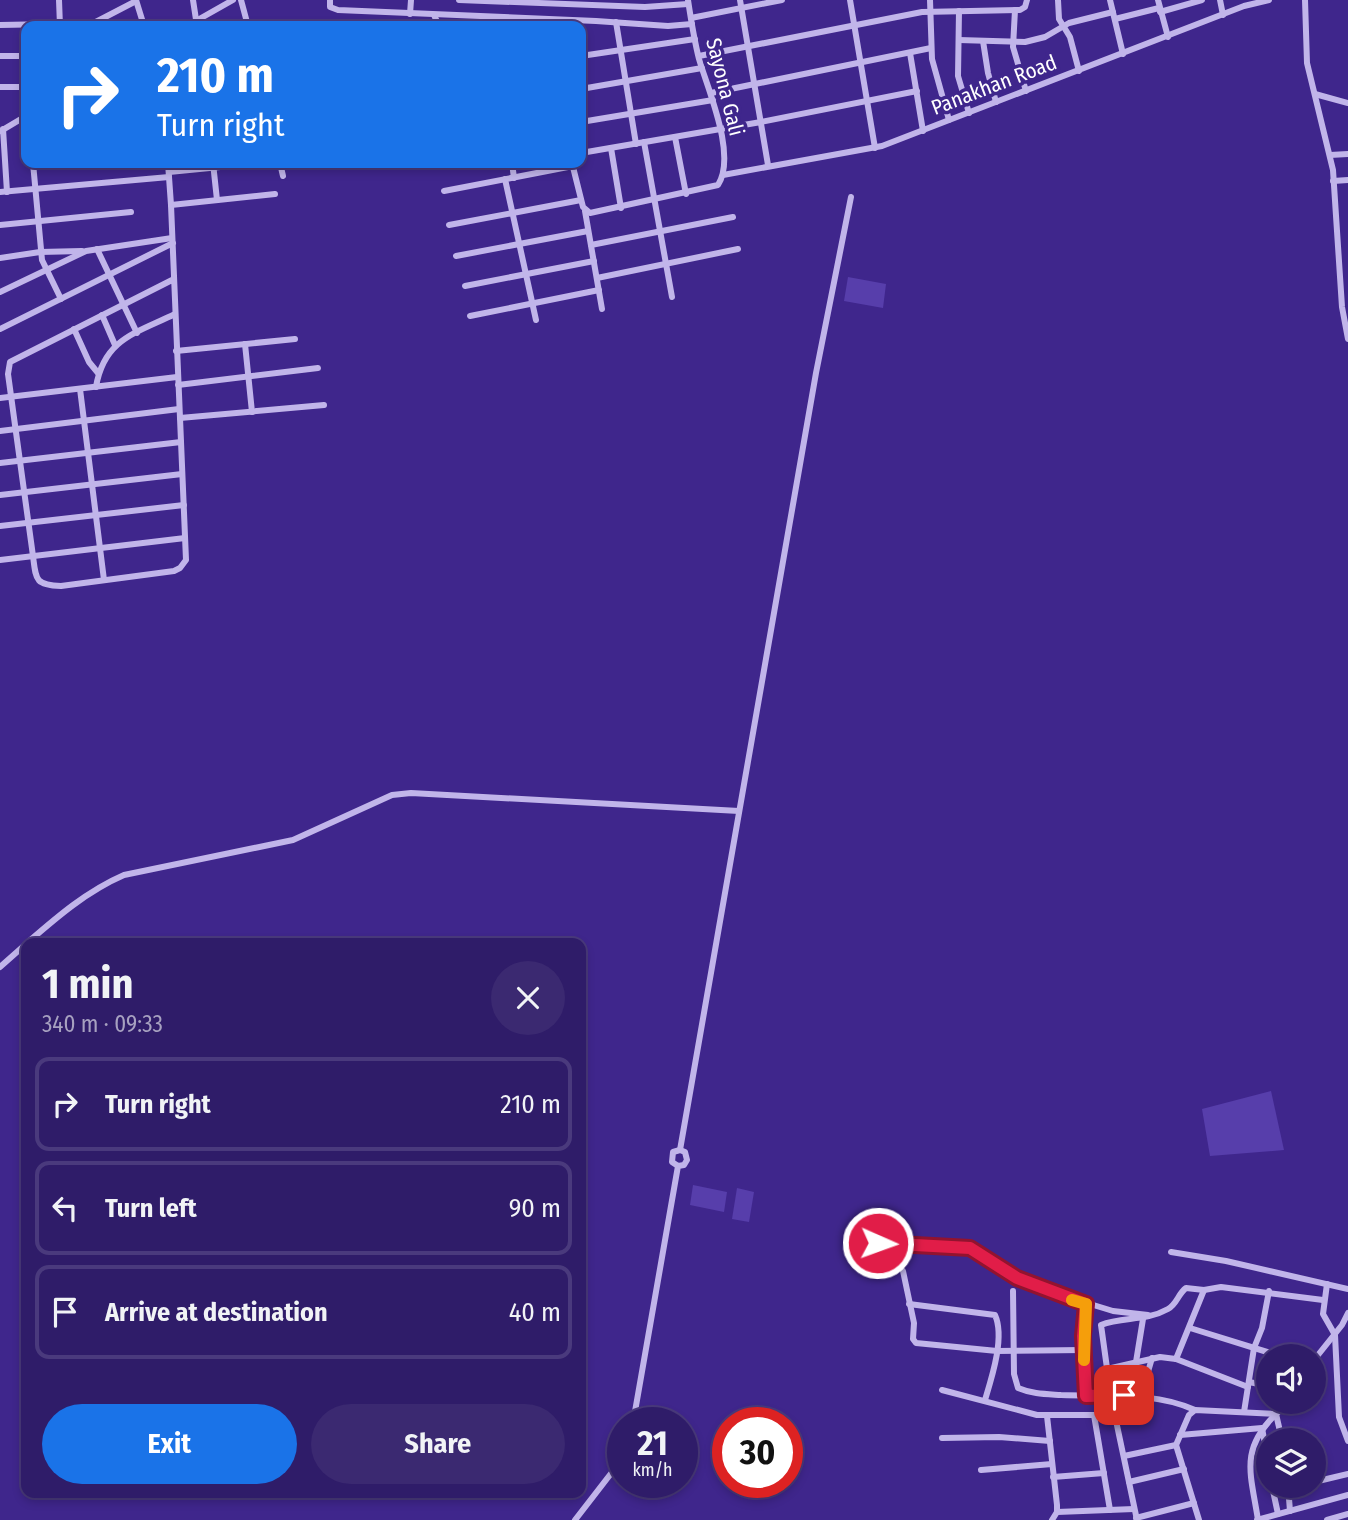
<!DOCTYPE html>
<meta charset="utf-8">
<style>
:root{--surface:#2f1c69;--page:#3b2971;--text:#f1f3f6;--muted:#a7a1c0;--line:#4a3a7d;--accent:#1a73e8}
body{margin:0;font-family:"Fira Sans Condensed",sans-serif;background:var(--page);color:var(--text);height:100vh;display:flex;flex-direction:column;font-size:26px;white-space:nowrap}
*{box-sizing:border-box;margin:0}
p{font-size:23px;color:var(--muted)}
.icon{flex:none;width:38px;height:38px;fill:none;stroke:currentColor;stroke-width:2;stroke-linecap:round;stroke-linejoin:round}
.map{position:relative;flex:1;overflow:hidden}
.panel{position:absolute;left:21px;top:938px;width:565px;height:560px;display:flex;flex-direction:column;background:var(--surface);border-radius:14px;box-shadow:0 4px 10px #0003,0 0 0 2px var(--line)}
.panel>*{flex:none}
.top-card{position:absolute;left:21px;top:21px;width:565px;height:147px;border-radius:14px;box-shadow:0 4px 10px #0003,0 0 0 2px var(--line);background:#1a73e8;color:#fff;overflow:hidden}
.controls{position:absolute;left:1256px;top:1344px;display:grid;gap:14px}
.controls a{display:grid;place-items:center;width:70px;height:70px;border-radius:50%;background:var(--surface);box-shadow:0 4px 10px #0003,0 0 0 2px var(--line);font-size:35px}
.speed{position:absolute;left:607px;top:1407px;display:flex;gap:14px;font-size:35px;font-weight:700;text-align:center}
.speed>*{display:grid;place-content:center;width:91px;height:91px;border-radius:50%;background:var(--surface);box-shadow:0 4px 10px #0003,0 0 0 2px var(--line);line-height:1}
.speed small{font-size:18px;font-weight:400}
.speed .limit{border:10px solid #d22;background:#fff;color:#111}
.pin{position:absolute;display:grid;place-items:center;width:60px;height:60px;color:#fff;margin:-30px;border-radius:14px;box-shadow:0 4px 10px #0006}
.me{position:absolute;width:77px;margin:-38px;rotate:92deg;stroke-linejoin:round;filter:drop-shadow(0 0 5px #0008)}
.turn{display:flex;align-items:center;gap:24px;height:147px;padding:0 21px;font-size:32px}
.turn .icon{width:91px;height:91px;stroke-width:2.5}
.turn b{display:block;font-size:49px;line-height:60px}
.round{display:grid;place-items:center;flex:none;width:74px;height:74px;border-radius:37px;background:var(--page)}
.headline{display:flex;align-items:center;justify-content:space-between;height:119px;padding:0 21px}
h1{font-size:42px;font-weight:700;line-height:52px}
.cta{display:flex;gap:14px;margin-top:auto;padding:14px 21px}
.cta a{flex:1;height:80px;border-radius:42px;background:var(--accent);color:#fff;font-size:28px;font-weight:700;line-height:80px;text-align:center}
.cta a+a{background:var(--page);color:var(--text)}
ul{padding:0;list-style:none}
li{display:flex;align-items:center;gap:21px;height:94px;margin:0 14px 10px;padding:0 7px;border:4px solid var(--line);border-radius:14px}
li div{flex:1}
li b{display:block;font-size:26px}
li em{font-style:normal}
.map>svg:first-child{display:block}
</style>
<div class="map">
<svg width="1348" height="1520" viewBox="0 0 1348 1520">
<rect width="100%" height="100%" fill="#3f268c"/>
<g fill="#573eab">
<path d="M 848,277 L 886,284 L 883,308 L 844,301 Z"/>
<path d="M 1271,1091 L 1284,1150 L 1210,1156 L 1202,1109 Z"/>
<path d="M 693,1185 L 727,1192 L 724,1212 L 690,1205 Z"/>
<path d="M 737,1188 L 754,1192 L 749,1222 L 732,1219 Z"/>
</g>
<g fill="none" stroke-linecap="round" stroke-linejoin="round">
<g stroke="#c1b5ea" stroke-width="6">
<path d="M 59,0 L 60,26"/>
<path d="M 136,0 L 144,26"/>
<path d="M 193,0 L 197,26"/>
<path d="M 241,0 L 248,26"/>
<path d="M 330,0 L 330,7 L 338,10 L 596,21 L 668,26 L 692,24"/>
<path d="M 459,0 L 645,7 L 688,4"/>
<path d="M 740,0 L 768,165"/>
<path d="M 850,0 L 875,148"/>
<path d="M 930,0 L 932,59 L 949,120"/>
<path d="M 1058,0 L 1059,19 L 1070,37 L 1079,71"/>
<path d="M 1110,0 L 1123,54"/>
<path d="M 1158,0 L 1168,37"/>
<path d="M 1220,0 L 1223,15"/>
<path d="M 1305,0 L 1307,63 L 1333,170 L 1342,307 L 1348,339"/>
<path d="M 1015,10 L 1013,47 L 1026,91"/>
<path d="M 959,11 L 958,76 L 969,113"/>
<path d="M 1160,12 L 1202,0"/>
<path d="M 410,14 L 411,0"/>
<path d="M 434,15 L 439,26"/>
<path d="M 691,18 L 782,0"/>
<path d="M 1115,19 L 1159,8"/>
<path d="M 616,22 L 636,144"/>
<path d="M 0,25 L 53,24"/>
<path d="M 88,26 L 136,1"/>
<path d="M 187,26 L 233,0"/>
<path d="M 511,26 L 525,20"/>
<path d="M 959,40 L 1025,42 L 1045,37 L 1069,23 L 1113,12"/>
<path d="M 983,41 L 988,73 L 996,102"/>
<path d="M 910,53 L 923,131"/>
<path d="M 0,56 L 26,56"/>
<path d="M 581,56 L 695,39"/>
<path d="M 699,56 L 922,12 L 1020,10 L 1025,7 L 1027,0"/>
<path d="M 0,87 L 26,87"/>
<path d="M 581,89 L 702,68"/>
<path d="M 711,93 L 931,48"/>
<path d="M 1315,94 L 1348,103"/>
<path d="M 581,122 L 713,100"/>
<path d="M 3,129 L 7,192"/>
<path d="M 1,131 L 26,116"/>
<path d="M 675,137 L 686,194"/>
<path d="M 644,142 L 672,297"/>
<path d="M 611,148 L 621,208"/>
<path d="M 581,153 L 761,122 L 917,91"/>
<path d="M 1330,155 L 1348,154"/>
<path d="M 33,163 L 42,260 L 61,299"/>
<path d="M 168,163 L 171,205 L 186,560 L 180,568 L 174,571 L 61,586 C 35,585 36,580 33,556 L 8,374 L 10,362 L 174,279"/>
<path d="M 213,163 L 217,200"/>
<path d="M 280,163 L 283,176"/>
<path d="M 512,163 L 514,178"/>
<path d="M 572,163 L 583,207 L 590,213 L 718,185 C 737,155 708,90 699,59 C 694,39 691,20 688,0"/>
<path d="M 169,172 L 262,163"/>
<path d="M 723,175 L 882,146 L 1244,6 L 1269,0"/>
<path d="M 505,179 L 536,320"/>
<path d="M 1333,181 L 1348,180"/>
<path d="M 444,191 L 573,166"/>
<path d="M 0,192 L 169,177"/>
<path d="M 171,205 L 275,194"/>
<path d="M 585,211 L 602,309"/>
<path d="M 0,225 L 131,212"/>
<path d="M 449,225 L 581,200"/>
<path d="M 591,245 L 733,217"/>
<path d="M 97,249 L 137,333"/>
<path d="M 456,256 L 588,231"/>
<path d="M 0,258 L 40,252 L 82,251"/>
<path d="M 597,278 L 738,249"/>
<path d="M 465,286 L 594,261"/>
<path d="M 0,292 L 86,251 L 172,238"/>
<path d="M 102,315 L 115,345"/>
<path d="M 470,316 L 599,290"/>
<path d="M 0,329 L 173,243"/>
<path d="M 74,329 L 89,362 L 98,373"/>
<path d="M 245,344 L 252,412"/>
<path d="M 176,351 L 295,339"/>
<path d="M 178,385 L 318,368"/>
<path d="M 96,387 C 104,339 136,333 175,314"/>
<path d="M 80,389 L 104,580"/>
<path d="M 0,398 L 177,377"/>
<path d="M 180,418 L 324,405"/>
<path d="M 0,431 L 179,409"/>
<path d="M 0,463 L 181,442"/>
<path d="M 0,495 L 182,474"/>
<path d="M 0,526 L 184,505"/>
<path d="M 0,560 L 185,538"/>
<path d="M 27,943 C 57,917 87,891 124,875 L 293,840 L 392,795 L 411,793 L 739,811"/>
<path d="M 0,967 L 26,944"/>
<path d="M 680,1150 L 816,373 L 851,197"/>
<path d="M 878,1243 L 970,1248 L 1003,1271 L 1041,1289 L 1113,1311 L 1148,1315"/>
<path d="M 1171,1252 L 1226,1261 L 1348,1289"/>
<path d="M 903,1271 L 914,1323 L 913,1339 L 916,1343 L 997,1351 L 1083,1350"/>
<path d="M 1327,1284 L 1323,1314 L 1335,1335 L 1339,1417 L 1348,1441"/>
<path d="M 1013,1291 L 1014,1374 L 1018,1388 C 1032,1394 1046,1394 1061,1395 C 1106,1397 1153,1391 1195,1410"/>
<path d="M 909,1304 L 995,1315 C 1005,1337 992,1377 985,1400"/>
<path d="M 1086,1304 L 1083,1336 L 1086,1396"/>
<path d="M 1190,1328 L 1280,1356"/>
<path d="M 1176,1359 L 1204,1290"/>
<path d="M 1314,1360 L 1342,1325 L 1348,1313"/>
<path d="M 1136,1362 L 1143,1319"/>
<path d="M 1107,1369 L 1160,1357 L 1176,1359 L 1248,1387"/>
<path d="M 1249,1382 L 1269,1386"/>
<path d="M 942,1390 L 1037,1415 L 1115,1415"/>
<path d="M 1141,1396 L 1152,1358"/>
<path d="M 1244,1412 L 1254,1348 L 1262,1328 L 1269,1291"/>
<path d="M 1276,1414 L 1282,1440"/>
<path d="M 1094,1415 L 1110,1510"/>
<path d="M 1047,1416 L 1057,1505 L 1057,1512 L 1052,1520"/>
<path d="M 633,1423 L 678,1166 L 684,1165 L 687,1160 L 685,1152 L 680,1150 L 673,1152 L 672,1162 L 678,1166"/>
<path d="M 1180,1435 L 1262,1428 L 1269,1466"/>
<path d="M 942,1438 L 999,1437 L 1050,1441"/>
<path d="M 1124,1456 L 1176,1445"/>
<path d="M 981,1470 L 1052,1464"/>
<path d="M 1053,1477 L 1104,1473"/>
<path d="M 1129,1482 L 1184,1469"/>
<path d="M 1314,1482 L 1348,1474"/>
<path d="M 1272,1486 L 1278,1514"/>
<path d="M 1288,1486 L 1290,1511"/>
<path d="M 1057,1512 L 1134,1509"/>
<path d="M 1136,1518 L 1194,1503"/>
<path d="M 575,1520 L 623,1458"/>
<path d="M 1137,1520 L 1111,1397 L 1101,1325 C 1122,1316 1145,1322 1168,1309 C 1177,1304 1178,1294 1186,1288 L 1204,1290 L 1221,1287 L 1323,1300"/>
<path d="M 1199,1520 L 1176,1445 L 1189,1415 L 1195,1410 L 1276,1414 L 1290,1402"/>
<path d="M 1257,1520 L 1348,1495"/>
<path d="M 1258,1520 C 1251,1474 1239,1450 1276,1414"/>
<path d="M 1327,1520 L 1348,1514"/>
</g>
</g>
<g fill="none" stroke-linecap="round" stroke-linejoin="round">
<g stroke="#92132f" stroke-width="18">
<path id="route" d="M 878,1243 L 970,1248 L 1017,1278 L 1086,1304 L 1083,1336 L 1086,1396 L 1124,1395"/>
</g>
<use href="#route" stroke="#e11d48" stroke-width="12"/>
<path stroke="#f59e0b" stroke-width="12" d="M 1072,1300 L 1086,1304 L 1084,1360"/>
</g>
<g text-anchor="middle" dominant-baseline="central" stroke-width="7" stroke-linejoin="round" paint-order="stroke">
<g font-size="21" fill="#fff" stroke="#3f268c">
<text transform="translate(994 85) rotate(-21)">Panakhan Road</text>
<text transform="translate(725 87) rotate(76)">Sayona Gali</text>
</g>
</g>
</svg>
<div class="controls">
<a><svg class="icon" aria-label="sound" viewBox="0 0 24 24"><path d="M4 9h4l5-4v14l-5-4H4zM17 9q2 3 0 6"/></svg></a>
<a><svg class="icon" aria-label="layers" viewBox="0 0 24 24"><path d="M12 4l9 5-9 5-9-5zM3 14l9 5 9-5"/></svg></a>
</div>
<div class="speed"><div>21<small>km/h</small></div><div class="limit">30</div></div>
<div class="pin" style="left:1124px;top:1395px;background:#d93025"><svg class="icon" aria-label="arrive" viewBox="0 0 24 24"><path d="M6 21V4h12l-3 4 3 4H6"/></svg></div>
<svg class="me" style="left:878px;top:1243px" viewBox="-20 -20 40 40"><circle r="17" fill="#e11d48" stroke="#fff" stroke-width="3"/><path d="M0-11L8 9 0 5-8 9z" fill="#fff"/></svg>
<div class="top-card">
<div class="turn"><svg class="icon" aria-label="right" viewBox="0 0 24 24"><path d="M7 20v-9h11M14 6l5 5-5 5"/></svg><div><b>210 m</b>Turn right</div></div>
</div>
<section class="panel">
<div class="headline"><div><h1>1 min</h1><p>340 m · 09:33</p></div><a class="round"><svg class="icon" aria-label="close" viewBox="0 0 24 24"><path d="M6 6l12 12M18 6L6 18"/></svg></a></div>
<ul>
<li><svg class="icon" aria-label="right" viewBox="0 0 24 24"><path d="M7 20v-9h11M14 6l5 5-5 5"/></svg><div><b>Turn right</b></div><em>210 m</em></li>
<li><svg class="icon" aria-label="left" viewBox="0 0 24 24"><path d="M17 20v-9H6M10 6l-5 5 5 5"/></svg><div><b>Turn left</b></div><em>90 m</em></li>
<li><svg class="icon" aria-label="arrive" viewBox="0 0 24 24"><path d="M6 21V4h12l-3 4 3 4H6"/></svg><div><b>Arrive at destination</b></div><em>40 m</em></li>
</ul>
<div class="cta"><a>Exit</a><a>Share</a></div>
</section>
</div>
